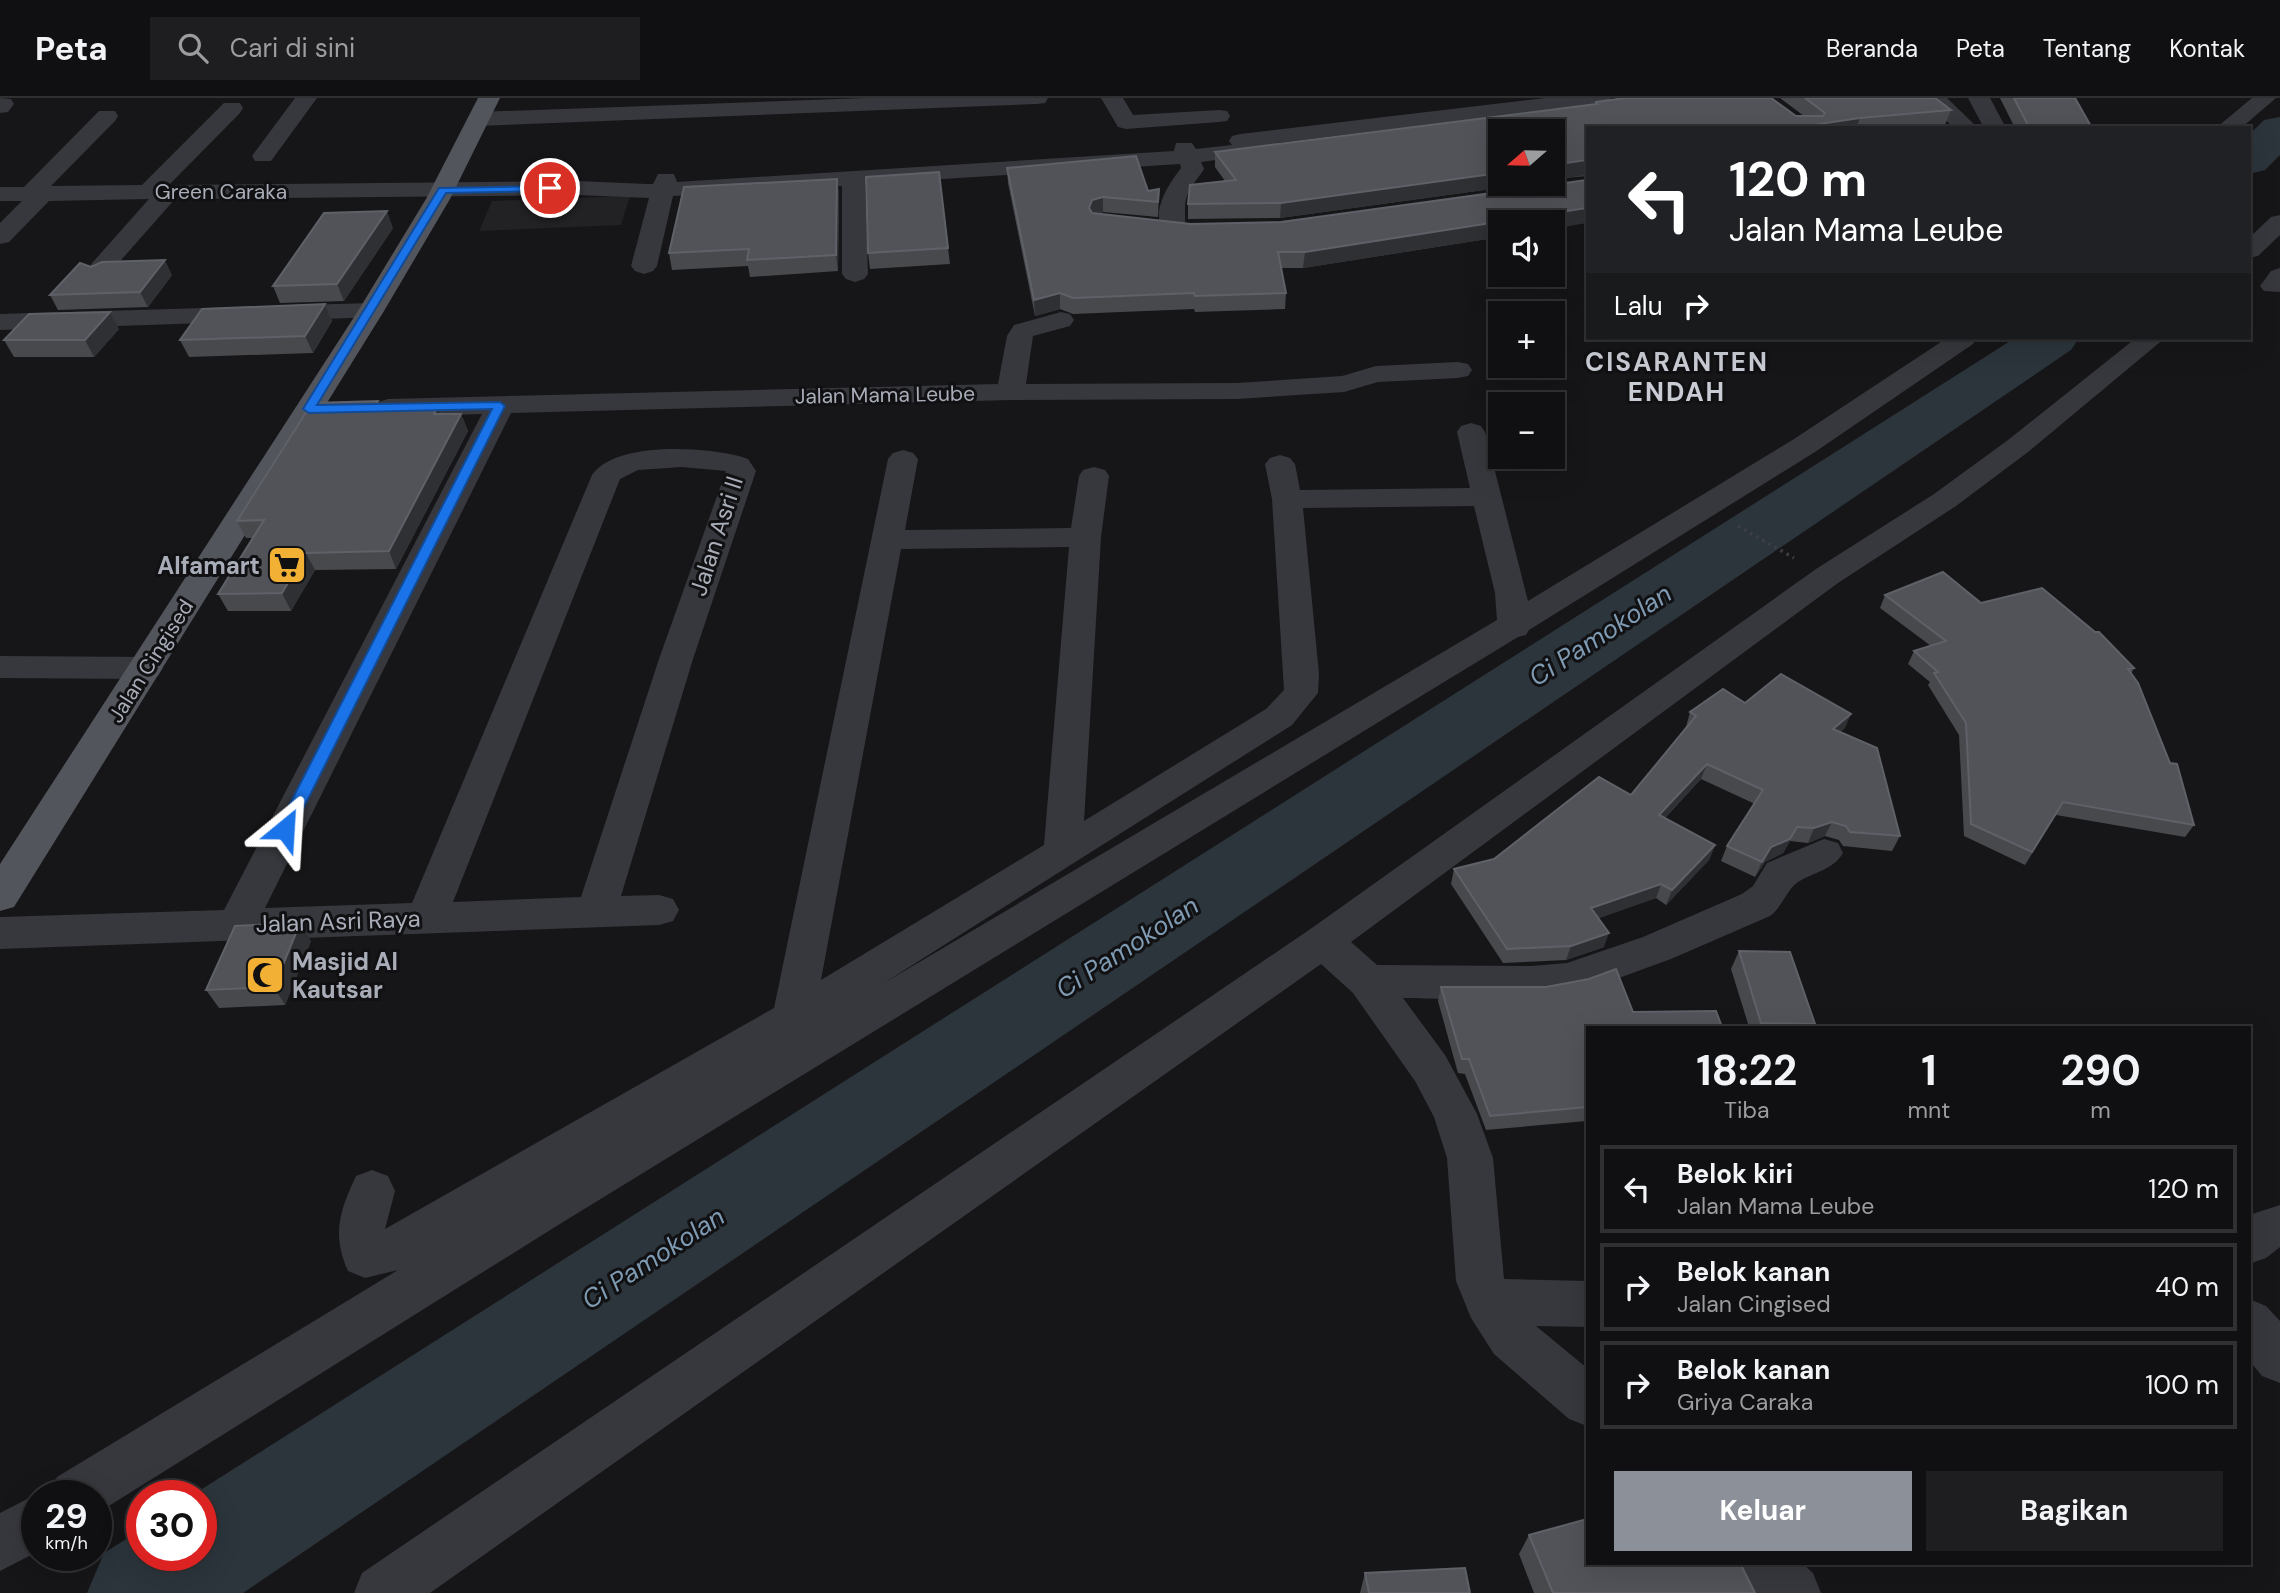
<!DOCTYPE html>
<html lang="id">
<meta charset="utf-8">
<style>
:root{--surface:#101012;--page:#1e1e20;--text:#f1f3f6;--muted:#9c9d9f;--line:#303032;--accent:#8c9099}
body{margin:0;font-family:"DM Sans",sans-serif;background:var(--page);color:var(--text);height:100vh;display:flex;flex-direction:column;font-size:26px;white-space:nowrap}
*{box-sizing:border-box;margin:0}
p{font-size:23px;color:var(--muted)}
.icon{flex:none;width:38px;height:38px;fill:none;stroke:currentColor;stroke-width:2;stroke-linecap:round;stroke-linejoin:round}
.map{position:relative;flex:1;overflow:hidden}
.panel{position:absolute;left:1586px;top:928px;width:665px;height:539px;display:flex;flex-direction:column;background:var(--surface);border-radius:0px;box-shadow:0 7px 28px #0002,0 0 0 2px var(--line)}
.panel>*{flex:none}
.top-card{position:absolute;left:1586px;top:28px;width:665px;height:214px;border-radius:0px;box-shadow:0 7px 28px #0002,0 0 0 2px var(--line);background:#202124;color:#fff;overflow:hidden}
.needle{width:46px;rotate:250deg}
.buttons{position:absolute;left:1488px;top:21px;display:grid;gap:14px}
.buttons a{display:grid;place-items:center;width:77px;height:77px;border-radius:0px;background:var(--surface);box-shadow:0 7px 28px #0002,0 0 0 2px var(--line);font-size:35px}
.speed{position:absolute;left:21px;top:1382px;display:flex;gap:14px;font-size:35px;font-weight:700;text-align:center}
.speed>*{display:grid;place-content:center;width:91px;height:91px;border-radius:50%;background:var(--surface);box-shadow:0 7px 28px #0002,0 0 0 2px var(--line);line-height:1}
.speed small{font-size:18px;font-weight:400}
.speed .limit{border:10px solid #d22;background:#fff;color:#111}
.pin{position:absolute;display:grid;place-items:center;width:60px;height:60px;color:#fff;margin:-30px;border:4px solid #fff;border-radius:50%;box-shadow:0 2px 7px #0007}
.me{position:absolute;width:77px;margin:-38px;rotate:27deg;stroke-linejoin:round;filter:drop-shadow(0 0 5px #0008)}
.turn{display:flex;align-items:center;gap:24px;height:147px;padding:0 28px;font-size:32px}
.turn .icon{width:91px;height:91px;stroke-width:2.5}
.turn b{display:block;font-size:49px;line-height:60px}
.then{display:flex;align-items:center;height:66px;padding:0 28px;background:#0003;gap:14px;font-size:26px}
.eta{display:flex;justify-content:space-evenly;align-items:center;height:119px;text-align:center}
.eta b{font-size:42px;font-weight:700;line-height:49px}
.cta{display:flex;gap:14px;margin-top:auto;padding:14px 28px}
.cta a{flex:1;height:80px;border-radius:0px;background:var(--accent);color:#fff;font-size:28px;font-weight:700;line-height:80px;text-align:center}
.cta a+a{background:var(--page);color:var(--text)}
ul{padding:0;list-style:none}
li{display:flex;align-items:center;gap:21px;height:88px;margin:0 14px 10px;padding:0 14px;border:4px solid var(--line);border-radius:0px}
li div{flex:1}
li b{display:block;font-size:26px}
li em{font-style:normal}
header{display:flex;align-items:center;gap:42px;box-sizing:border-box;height:98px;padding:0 35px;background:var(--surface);border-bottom:2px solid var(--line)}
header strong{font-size:33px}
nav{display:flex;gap:38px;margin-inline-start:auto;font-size:24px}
.search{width:490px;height:63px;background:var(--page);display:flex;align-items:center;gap:18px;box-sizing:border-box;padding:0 24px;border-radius:0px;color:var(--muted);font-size:26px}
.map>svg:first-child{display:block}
</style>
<header>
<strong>Peta</strong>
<div class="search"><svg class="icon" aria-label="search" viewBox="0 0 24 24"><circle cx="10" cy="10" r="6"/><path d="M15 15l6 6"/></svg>Cari di sini</div>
<nav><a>Beranda</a><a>Peta</a><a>Tentang</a><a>Kontak</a></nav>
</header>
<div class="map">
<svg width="2280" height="1495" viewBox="0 0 2280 1495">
<rect width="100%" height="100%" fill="#161618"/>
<path fill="#222225" d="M 630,98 L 621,127 L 479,133 L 492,103 Z"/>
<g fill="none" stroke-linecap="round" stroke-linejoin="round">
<g fill="#2c353c" fill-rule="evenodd">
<path d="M 2280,19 L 2280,57 L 2265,72 L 2249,76 L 2249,37 L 2264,22 Z"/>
<path d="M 2015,240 L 2079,240 L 2071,252 L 243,1495 L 87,1495 L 104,1455 L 142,1431 L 142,1458 L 201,1458 L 201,1398 L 191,1398 Z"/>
</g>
<path stroke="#3d3f44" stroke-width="3.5" stroke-dasharray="2.5 4.5" stroke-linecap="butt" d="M 1738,428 L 1794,460"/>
<g fill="#37383d" fill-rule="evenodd">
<path d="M 0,0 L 11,1 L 14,6 L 8,14 L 0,15 Z"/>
<path d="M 295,0 L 317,0 L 271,63 L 255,63 L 252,58 Z"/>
<path d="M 866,0 L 1048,0 L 1045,5 L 1037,6 L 478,28 L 470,26 L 467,21 L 470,16 L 478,14 Z"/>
<path d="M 1101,0 L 1123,0 L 1133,17 L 1219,12 L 1227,13 L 1230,18 L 1227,23 L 1219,24 L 1126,31 L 1118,29 Z"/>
<path d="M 1546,0 L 1611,0 L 1608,5 L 1600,6 L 1276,45 L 1278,49 L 1275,54 L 1201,64 L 1204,71 C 1198,81 1189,89 1186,101 C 1183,112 1188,126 1182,135 L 1173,137 L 1164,135 C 1150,114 1168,87 1181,70 L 1180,66 L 865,86 L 868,176 L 864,181 L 855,184 L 846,181 L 842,176 L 842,88 L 673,98 L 657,168 L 653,173 L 644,176 L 635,173 L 631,168 L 649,100 L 577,97 L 175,101 L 107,178 L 98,181 L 89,178 L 85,173 L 149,101 L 49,103 L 9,144 L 0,146 L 0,125 L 22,103 L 0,103 L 0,89 L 24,89 L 99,13 L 115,13 L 118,18 L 115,23 L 51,88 L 142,87 L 224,5 L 240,5 L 243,10 L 240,15 L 169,87 L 577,83 L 647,86 L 653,86 L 658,76 L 674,76 L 677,84 L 1174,53 L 1176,45 L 1192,45 L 1196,51 L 1232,47 L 1229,43 L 1232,38 L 1240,36 Z"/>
<path d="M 1923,0 L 1947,0 L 1978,30 L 1954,30 Z"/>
<path d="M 1968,0 L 1990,0 L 2006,30 L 1984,30 Z"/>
<path d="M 2252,0 L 2276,0 L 2241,30 L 2216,30 Z"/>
<path d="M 2280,117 L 2280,137 L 2258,158 L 2249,160 L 2249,140 L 2271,119 Z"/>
<path d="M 2280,170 L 2280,194 L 2264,193 L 2260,188 L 2271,173 Z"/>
<path d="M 371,205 L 380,207 L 384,213 L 380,219 L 0,232 L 0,216 Z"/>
<path d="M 1061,214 L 1070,216 L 1074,222 L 1070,228 L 1033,238 L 1026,286 L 1237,285 L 1342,278 L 1376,268 L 1458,264 L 1468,266 L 1472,272 L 1468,278 L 1458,280 L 1378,284 L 1344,294 L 1237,301 L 1011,302 L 511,315 L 265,810 L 412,805 L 592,377 C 616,343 703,349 739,358 L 748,361 L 756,373 L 693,561 L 621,798 L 659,797 L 673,801 L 679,812 L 673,823 L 659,827 L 0,851 L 0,819 L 224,812 L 482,316 L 388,319 L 378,316 L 374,310 L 378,304 L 388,301 L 998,286 L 1007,238 L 1014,227 ZM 682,369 L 726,373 L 659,561 L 581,799 L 453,804 L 620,381 L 638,372 Z"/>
<path d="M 1947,240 L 1977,240 L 1973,246 L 1815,354 L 1529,532 L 1526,537 L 1518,539 L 1408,606 L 555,1129 L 96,1416 L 96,1398 L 49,1398 L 57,1379 L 398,1172 L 365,1180 L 348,1173 C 332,1137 339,1114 356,1078 L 372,1072 L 388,1078 L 395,1093 L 385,1131 L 774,910 L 888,361 L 893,355 L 903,352 L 913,355 L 918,361 L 905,432 L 1071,430 L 1079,378 L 1083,372 L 1094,369 L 1105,372 L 1109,378 L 1101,439 L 1084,723 L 1266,611 L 1284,592 L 1272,401 L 1265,366 L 1270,360 L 1280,357 L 1290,360 L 1295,366 L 1300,392 L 1470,390 L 1457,334 L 1461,328 L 1471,325 L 1481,328 L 1485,334 L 1528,503 L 1794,341 ZM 1474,408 L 1495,495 L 1497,522 L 884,885 L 1292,627 L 1318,595 L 1319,576 L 1303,410 ZM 1069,449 L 1044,747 L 821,882 L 901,451 Z"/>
<path d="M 2136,240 L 2165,240 L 2028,354 L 1956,408 L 1838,485 L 1351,844 L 1377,867 L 1532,868 L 1567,865 L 1643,839 L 1742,796 L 1753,788 L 1767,765 L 1824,741 L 1838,745 L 1843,755 C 1833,772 1814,774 1798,784 C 1787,791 1783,808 1770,818 L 1671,861 L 1583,893 C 1534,909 1456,900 1403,900 L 1445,957 L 1477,1016 L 1493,1060 L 1504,1181 L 1587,1183 L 1587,1229 L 1536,1228 L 1587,1270 L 1587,1328 L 1569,1321 L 1494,1256 L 1471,1220 L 1456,1183 L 1447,1060 L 1434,1019 L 1415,983 L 1353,895 L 1321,866 L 430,1495 L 354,1495 L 362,1475 L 1309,832 L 1816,471 L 1934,396 L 2008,342 Z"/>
<path d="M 0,558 L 146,559 L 158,562 L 163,570 L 158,578 L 146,581 L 0,580 Z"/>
<path d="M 2280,1107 L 2280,1149 L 2266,1160 L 2249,1166 L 2249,1117 Z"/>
<path d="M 2249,1201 L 2266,1208 L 2280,1223 L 2280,1285 L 2262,1278 L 2249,1262 Z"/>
<path d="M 37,1396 L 43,1398 L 37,1398 L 37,1454 L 0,1473 L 0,1415 Z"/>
<path d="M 1736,1465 L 1802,1465 L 1813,1475 L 1821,1495 L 1755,1495 L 1745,1484 Z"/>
</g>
<path fill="#53555c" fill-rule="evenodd" d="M 478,0 L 500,0 L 450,101 L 384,213 L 14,809 L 0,813 L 0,766 L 358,213 L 426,101 Z"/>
</g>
<g fill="#47494d">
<path d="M 1780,0 L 1935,0 L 1951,12 L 1945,27 L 1911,30 L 1587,30 L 1587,78 L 1500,86 L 1527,86 L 1280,120 L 1188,121 L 1188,106 L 1225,83 L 1215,69 L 1215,54 L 1595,6 L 1596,4 L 1804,18 Z"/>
<path d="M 2000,0 L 2075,0 L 2092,30 L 2015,30 Z"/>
<path d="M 1007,70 L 1148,93 L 1159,91 L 1158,119 L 1103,114 L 1100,116 L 1191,126 L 1281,124 L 1500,124 L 1500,139 L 1303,170 L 1281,170 L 1286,195 L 1285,211 L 1195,214 L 1194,211 L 1073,216 L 1060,211 L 1035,218 L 1008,85 Z"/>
<path d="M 837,81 L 839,97 L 838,173 L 750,179 L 748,168 L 672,172 L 669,155 Z"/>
<path d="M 393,130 L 344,203 L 280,205 L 273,188 Z"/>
<path d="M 948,150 L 950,166 L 870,171 L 868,155 Z"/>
<path d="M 91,169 L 172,177 L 148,209 L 58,212 L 50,197 Z"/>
<path d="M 325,206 L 332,223 L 313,255 L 189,259 L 180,242 Z"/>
<path d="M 119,231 L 94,259 L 14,259 L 4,242 Z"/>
<path d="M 380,308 L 438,308 L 442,316 L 461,316 L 468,333 L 396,471 L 315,472 L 291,513 L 228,513 L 218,496 L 253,440 L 246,440 L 237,423 Z"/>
<path d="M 1885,497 L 1981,505 L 2134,570 L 2131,576 L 2194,727 L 2185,739 L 2056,717 L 2025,767 L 1964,738 L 1959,637 L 1928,587 L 1930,584 L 1908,566 L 1914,553 L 1931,548 L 1880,510 Z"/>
<path d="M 1745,605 L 1845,630 L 1840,634 L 1900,738 L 1892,753 L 1843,748 L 1839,742 L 1825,738 L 1808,745 L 1790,743 L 1783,755 L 1765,764 L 1755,779 L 1721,763 L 1727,748 L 1755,706 L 1701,681 L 1665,720 L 1715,747 L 1709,762 L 1666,807 L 1656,800 L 1598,820 L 1604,849 L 1566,862 L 1503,865 L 1451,786 L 1454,771 L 1494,761 L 1631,697 L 1686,629 L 1690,614 Z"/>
<path d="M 311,843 L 285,907 L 219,910 L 206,892 Z"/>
<path d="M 1739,853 L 1815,926 L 1813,929 L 1749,929 L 1731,871 Z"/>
<path d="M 1441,889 L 1633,914 L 1587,929 L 1587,1023 L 1486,1032 L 1465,976 L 1458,975 L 1438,903 Z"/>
<path d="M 1529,1437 L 1755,1495 L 1534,1495 L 1519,1456 Z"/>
<path d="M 1365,1475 L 1470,1495 L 1360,1495 Z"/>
</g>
<g fill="#2f3033">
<path d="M 1860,20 L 1856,30 L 1792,30 Z"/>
<path d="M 1587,62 L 1587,77 L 1552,82 L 1552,67 Z"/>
<path d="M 1500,75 L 1500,86 L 1527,86 L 1280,120 L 1281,105 Z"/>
<path d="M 837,81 L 839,97 L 838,173 L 836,157 Z"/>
<path d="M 1159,91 L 1159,107 L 1158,119 L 1158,104 Z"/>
<path d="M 1103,99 L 1103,114 L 1093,118 L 1089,110 L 1092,102 Z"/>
<path d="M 1587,110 L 1587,125 L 1552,131 L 1552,124 L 1500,124 L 1500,139 L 1303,170 L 1305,154 Z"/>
<path d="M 387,113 L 393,130 L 344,203 L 337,186 Z"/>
<path d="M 165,162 L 172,177 L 148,209 L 140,194 Z"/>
<path d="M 1060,195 L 1060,211 L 1035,218 L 1034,202 Z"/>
<path d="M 325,206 L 332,223 L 313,255 L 305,238 Z"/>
<path d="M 110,214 L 119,231 L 94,259 L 85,242 Z"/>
<path d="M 438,308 L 445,325 L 434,316 Z"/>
<path d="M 461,316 L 468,333 L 396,471 L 389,453 Z"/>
<path d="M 306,455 L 315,472 L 291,513 L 282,495 Z"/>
<path d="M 1851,616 L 1845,630 L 1826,646 L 1833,631 Z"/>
<path d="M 1707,666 L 1701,681 L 1654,731 L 1659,717 Z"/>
<path d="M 1832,724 L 1825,738 L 1808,745 L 1814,730 Z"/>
<path d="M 1797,729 L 1790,743 L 1783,755 L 1765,764 L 1755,779 L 1762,764 L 1771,749 Z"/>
<path d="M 1715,747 L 1709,762 L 1666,807 L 1672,792 Z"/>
<path d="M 1661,786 L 1656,800 L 1586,825 L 1591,810 Z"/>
<path d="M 300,825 L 311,843 L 285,907 L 274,889 Z"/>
<path d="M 1609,835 L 1604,849 L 1566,862 L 1571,848 Z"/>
</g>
<g fill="#525359" stroke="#5f6168" stroke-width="2">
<path d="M 1625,0 L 1771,0 L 1796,18 L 1823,18 L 1825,15 L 1805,0 L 1935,0 L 1951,12 L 1860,20 L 1792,30 L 1587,30 L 1587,62 L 1552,67 L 1552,33 L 1500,33 L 1500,75 L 1281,105 L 1188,106 L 1190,87 L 1236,82 L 1215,54 L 1597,6 L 1596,4 Z"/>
<path d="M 2014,0 L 2075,0 L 2092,30 L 2029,29 Z"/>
<path d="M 1136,58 L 1148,93 L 1159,91 L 1158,104 L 1103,99 L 1092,102 L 1089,110 L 1092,115 L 1191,126 L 1281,124 L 1587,82 L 1587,110 L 1305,154 L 1278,154 L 1286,195 L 1195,198 L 1194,195 L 1073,200 L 1060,195 L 1034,202 L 1007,70 Z"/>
<path d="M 939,74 L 948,150 L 868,155 L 866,79 Z"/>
<path d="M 837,81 L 836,157 L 747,162 L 749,151 L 669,155 L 684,89 Z"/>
<path d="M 387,113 L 337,186 L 273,188 L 324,115 Z"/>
<path d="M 165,162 L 140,194 L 50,197 L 80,165 L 91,169 L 102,164 Z"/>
<path d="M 325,206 L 305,238 L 180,242 L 202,211 Z"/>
<path d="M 110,214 L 85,242 L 4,242 L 29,216 Z"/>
<path d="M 378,303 L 375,308 L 438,308 L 434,316 L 461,316 L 389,453 L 306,455 L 282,495 L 218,496 L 264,422 L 237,423 L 312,305 Z"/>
<path d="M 1943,474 L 1981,505 L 2042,490 L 2095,534 L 2099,534 L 2134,570 L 2128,571 L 2138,585 L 2170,665 L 2177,666 L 2194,727 L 2063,704 L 2032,754 L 1971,726 L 1966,625 L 1934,575 L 1938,574 L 1914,553 L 1946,543 L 1885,497 Z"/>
<path d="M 1781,576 L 1851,616 L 1833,631 L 1877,650 L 1900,738 L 1850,734 L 1846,728 L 1832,724 L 1814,730 L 1797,729 L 1790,741 L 1771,749 L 1762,764 L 1727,748 L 1763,692 L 1707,666 L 1659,717 L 1715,747 L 1672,792 L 1661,786 L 1591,810 L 1609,835 L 1571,848 L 1507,851 L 1454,771 L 1494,761 L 1599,679 L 1631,697 L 1696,618 L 1690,614 L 1723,591 L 1745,605 Z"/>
<path d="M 300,825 L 274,889 L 206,892 L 235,828 Z"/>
<path d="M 1739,853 L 1790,854 L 1815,926 L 1761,925 Z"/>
<path d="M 1616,871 L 1633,914 L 1716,913 L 1722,929 L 1587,929 L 1587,1009 L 1490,1018 L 1469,961 L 1462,961 L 1441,889 L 1546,889 L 1589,881 Z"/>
<path d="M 1587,1421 L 1587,1465 L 1740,1465 L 1755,1495 L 1553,1495 L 1529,1437 Z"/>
<path d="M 1465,1470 L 1470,1495 L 1369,1495 L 1365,1475 Z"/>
</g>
<path fill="#1a73e8" stroke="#114b97" stroke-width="2" d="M 550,88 L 555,90 L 553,93 L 446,95 L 317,307 L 500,304 L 505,308 L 293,731 L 291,735 L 280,735 L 277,731 L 492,311 L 309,315 L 303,311 L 439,90 Z"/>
<defs>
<g id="supermarket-square" transform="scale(2.0125)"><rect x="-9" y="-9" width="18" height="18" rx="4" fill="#f2b134" stroke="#111113"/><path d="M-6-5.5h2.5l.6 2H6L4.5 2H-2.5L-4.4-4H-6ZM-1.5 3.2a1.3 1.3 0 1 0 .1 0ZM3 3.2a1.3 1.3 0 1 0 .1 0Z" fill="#111"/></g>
<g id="mosque-square" transform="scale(2.0125)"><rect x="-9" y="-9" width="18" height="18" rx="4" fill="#f2b134" stroke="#111113"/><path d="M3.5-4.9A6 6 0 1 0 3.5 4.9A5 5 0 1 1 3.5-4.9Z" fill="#111"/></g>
</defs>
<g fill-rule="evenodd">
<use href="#supermarket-square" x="287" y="467"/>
<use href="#mosque-square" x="265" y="877"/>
</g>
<g text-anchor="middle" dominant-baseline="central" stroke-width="6" stroke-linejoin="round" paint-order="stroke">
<g font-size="21" fill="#a8adb8" stroke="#111113">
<text x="221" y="94">Green Caraka</text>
<text transform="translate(885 297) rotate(-1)">Jalan Mama Leube</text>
<text transform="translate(151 563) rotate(-58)">Jalan Cingised</text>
</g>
<g font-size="24" fill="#a8adb8" stroke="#111113">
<text transform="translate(716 438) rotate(-72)">Jalan Asri II</text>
<text transform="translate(338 823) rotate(-2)">Jalan Asri Raya</text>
</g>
<g font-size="24" font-weight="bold" fill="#a8adb8" stroke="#111113" text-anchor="end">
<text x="260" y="467">Alfamart</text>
<text x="292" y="863" text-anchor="start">Masjid Al<tspan x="292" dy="28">Kautsar</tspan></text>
</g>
<g font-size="26" font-weight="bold" letter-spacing="2" fill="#c9ccd4" stroke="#111113">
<text x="1677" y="264">CISARANTEN<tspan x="1677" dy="30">ENDAH</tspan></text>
</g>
<g font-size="26" font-style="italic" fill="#7f9bb3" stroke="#111113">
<text transform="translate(1600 537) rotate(-33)">Ci Pamokolan</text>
<text transform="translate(1127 849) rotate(-33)">Ci Pamokolan</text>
<text transform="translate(653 1160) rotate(-33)">Ci Pamokolan</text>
</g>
</g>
</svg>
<div class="buttons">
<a><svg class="needle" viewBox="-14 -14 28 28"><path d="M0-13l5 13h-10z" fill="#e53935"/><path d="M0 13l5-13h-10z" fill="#9c9d9f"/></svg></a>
<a><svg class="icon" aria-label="sound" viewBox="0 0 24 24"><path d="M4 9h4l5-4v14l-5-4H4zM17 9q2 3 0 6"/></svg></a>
<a>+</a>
<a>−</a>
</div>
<div class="speed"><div>29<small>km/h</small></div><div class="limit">30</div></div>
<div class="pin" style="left:550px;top:90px;background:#d93025"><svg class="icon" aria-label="arrive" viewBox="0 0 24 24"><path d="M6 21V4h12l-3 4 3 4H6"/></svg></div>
<svg class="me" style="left:285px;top:731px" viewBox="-20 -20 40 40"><path d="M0-17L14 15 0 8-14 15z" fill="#1a73e8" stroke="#fff" stroke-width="4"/></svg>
<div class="top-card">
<div class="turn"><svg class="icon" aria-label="left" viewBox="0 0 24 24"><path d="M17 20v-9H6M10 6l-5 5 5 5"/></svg><div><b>120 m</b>Jalan Mama Leube</div></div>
<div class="then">Lalu<svg class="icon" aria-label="right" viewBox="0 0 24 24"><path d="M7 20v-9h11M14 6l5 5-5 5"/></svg></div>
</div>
<section class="panel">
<div class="eta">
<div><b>18:22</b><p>Tiba</p></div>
<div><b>1</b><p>mnt</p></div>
<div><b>290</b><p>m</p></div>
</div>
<ul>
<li><svg class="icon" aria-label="left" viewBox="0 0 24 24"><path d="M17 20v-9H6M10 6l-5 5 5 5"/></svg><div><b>Belok kiri</b><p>Jalan Mama Leube</p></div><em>120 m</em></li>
<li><svg class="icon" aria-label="right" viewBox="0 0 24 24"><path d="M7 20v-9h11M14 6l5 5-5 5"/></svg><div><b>Belok kanan</b><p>Jalan Cingised</p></div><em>40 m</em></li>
<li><svg class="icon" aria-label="right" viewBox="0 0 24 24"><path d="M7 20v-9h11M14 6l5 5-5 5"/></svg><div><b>Belok kanan</b><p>Griya Caraka</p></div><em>100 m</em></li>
</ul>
<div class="cta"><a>Keluar</a><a>Bagikan</a></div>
</section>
</div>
